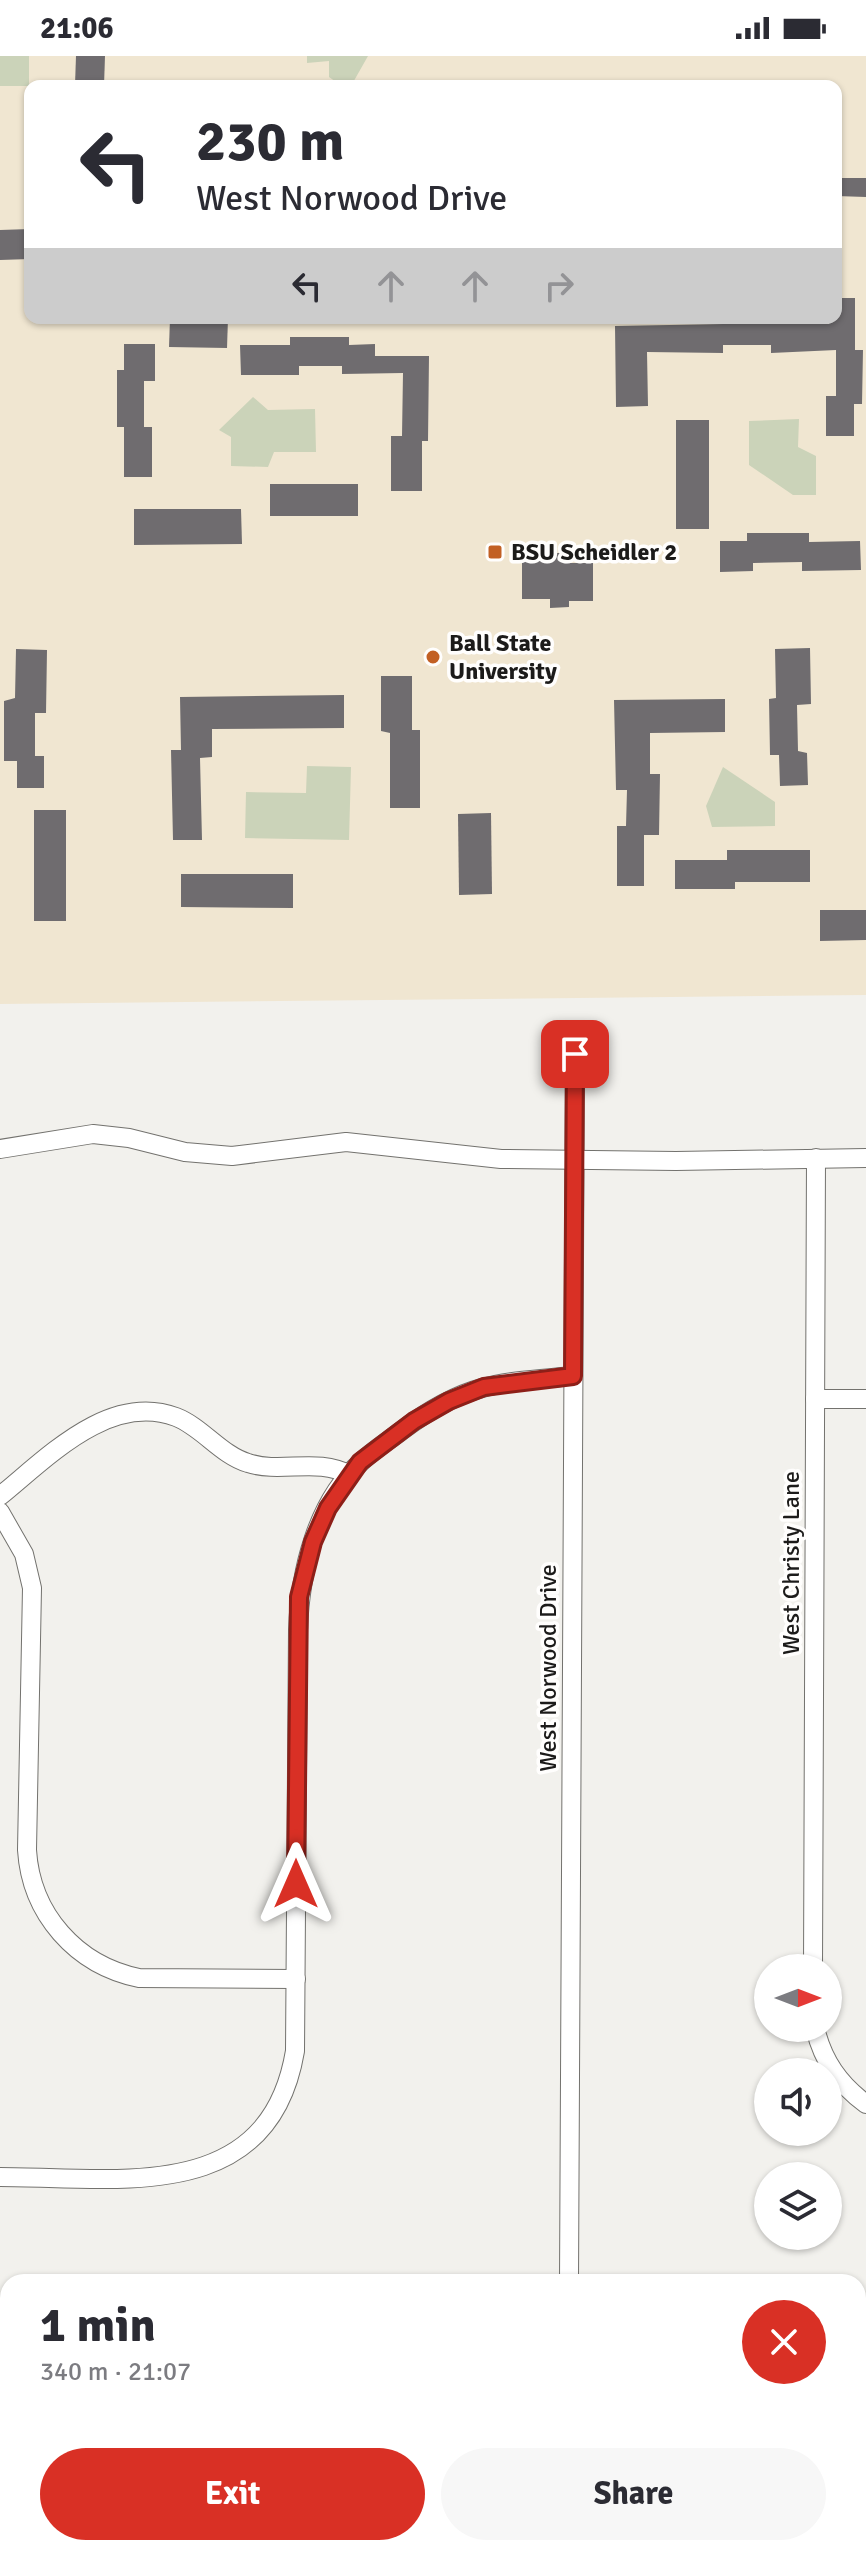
<!DOCTYPE html>
<meta charset="utf-8">
<style>
:root{--surface:#fff;--page:#f7f7f7;--text:#2b2b33;--muted:#7c7c81;--accent:#d93025}
body{margin:0;font-family:Signika,sans-serif;background:var(--page);color:var(--text);height:100vh;display:flex;flex-direction:column;font-size:30px;white-space:nowrap}
*{box-sizing:border-box;margin:0}
p{font-size:26px;color:var(--muted)}
.icon{flex:none;width:44px;height:44px;fill:none;stroke:currentColor;stroke-width:2;stroke-linecap:round;stroke-linejoin:round}
.map{position:relative;flex:1;overflow:hidden}
.details{position:absolute;left:0px;top:2218px;width:866px;height:282px;display:flex;flex-direction:column;background:var(--surface);border-radius:24px 24px 0 0;box-shadow:0 2px 6px #0004}
.details>*{flex:none}
.banner{position:absolute;left:24px;top:24px;width:818px;height:244px;border-radius:16px;box-shadow:0 2px 6px #0004;background:#fff;color:var(--text);overflow:hidden}
.needle{width:52px;rotate:90deg}
.controls{position:absolute;left:754px;top:1898px;display:grid;gap:16px}
.controls a{display:grid;place-items:center;width:88px;height:88px;border-radius:50%;background:var(--surface);box-shadow:0 2px 6px #0004;font-size:40px}
.pin{position:absolute;display:grid;place-items:center;width:68px;height:68px;color:#fff;margin:-34px;border-radius:16px;box-shadow:0 4px 12px #0006}
.me{position:absolute;width:88px;margin:-44px;rotate:0deg;stroke-linejoin:round;filter:drop-shadow(0 0 6px #0008)}
.turn{display:flex;align-items:center;gap:28px;height:168px;padding:0 40px;font-size:36px}
.turn .icon{width:104px;height:104px;stroke-width:2.5}
.turn b{display:block;font-size:56px;line-height:68px}
.lanes{display:flex;align-items:center;height:76px;padding:0 40px;background:#0003;justify-content:center;gap:40px;direction:ltr}
.lanes .off{opacity:.35}
.round{display:grid;place-items:center;flex:none;width:84px;height:84px;border-radius:42px;background:var(--page)}
.head{display:flex;align-items:center;justify-content:space-between;height:136px;padding:0 40px}
h1{font-size:48px;font-weight:700;line-height:60px}
.primary-button{display:flex;gap:16px;margin-top:auto;padding:16px 40px}
.primary-button a{flex:1;height:92px;border-radius:48px;background:var(--accent);color:#fff;font-size:32px;font-weight:700;line-height:92px;text-align:center}
.primary-button a+a{background:var(--page);color:var(--text)}
.status{display:flex;justify-content:space-between;align-items:center;height:56px;padding:0 40px;background:var(--surface);direction:ltr}
.status svg{height:22px;fill:currentColor}
.map>svg:first-child{display:block}
</style>
<div class="status"><b>21:06</b><svg viewBox="0 0 49 12"><path d="M0 12V9h3v3zM5 12V6h3v6zM10 12V3h3v9zM15 12V0h3v12zM26 1h20v11H26zM47 4h2v5h-2z"/></svg></div>
<div class="map">
<svg width="866" height="2499" viewBox="0 0 866 2499">
<rect width="100%" height="100%" fill="#f2f1ed"/>
<path fill="#f0e6d1" fill-rule="evenodd" d="M 0,0 L 866,0 L 866,939 L 0,948 ZM 30,30 L 836,30 L 836,262 L 30,262 Z"/>
<g fill="#cbd3b9">
<rect x="0" y="0" width="29" height="30"/>
<path d="M 307,0 L 368,0 L 351,30 L 342,30 L 329,21 L 329,5 L 307,7 Z"/>
<path d="M 253,341 L 268,354 L 315,353 L 316,396 L 274,396 L 268,411 L 231,410 L 231,381 L 219,374 Z"/>
<path d="M 799,363 L 798,391 L 816,400 L 816,439 L 793,439 L 749,409 L 749,365 Z"/>
<path d="M 307,710 L 351,711 L 349,784 L 245,782 L 246,736 L 306,737 Z"/>
<path d="M 723,711 L 775,746 L 775,770 L 712,771 L 706,750 Z"/>
</g>
<g fill="#6f6c6f">
<path d="M 76,0 L 105,0 L 104,30 L 75,29 Z"/>
<path d="M 836,122 L 866,122 L 866,141 L 836,140 Z"/>
<path d="M 30,173 L 30,203 L 0,204 L 0,174 Z"/>
<path d="M 836,242 L 855,242 L 855,294 L 863,294 L 862,348 L 854,348 L 854,380 L 826,380 L 826,340 L 836,340 L 836,294 L 771,297 L 771,289 L 723,289 L 723,297 L 647,296 L 648,350 L 616,351 L 615,270 L 723,268 L 723,262 L 829,268 L 829,262 L 836,262 Z"/>
<path d="M 170,262 L 228,262 L 227,292 L 169,291 Z"/>
<path d="M 290,281 L 349,281 L 349,289 L 375,288 L 375,300 L 429,300 L 428,385 L 422,385 L 422,435 L 391,435 L 391,380 L 402,380 L 403,317 L 342,318 L 342,310 L 299,310 L 299,319 L 241,319 L 240,289 L 290,289 Z"/>
<path d="M 124,288 L 155,288 L 155,325 L 144,325 L 144,371 L 152,371 L 152,421 L 124,421 L 124,371 L 117,371 L 117,314 L 124,314 Z"/>
<rect x="676" y="364" width="33" height="109"/>
<rect x="270" y="428" width="88" height="32"/>
<path d="M 134,453 L 241,453 L 242,488 L 134,489 Z"/>
<path d="M 747,477 L 809,477 L 809,486 L 860,485 L 861,514 L 802,515 L 802,506 L 753,507 L 753,515 L 720,516 L 720,485 L 747,485 Z"/>
<path d="M 552,497 L 569,497 L 569,507 L 593,507 L 593,545 L 569,545 L 569,551 L 550,552 L 550,543 L 522,543 L 522,505 L 552,505 Z"/>
<path d="M 810,592 L 811,648 L 797,649 L 798,695 L 807,697 L 808,729 L 780,730 L 779,699 L 770,699 L 769,643 L 776,642 L 775,593 Z"/>
<path d="M 16,593 L 47,594 L 46,657 L 35,657 L 35,700 L 44,700 L 44,732 L 17,732 L 17,705 L 4,705 L 4,645 L 15,642 Z"/>
<path d="M 381,620 L 412,620 L 412,674 L 420,674 L 420,752 L 390,752 L 390,677 L 381,675 Z"/>
<path d="M 344,639 L 344,672 L 212,673 L 212,701 L 200,702 L 202,784 L 173,784 L 171,694 L 181,694 L 180,641 Z"/>
<path d="M 725,643 L 725,676 L 650,677 L 650,718 L 660,718 L 659,779 L 644,779 L 644,830 L 617,830 L 617,770 L 626,770 L 627,734 L 616,734 L 614,644 Z"/>
<rect x="34" y="754" width="32" height="111"/>
<path d="M 491,757 L 492,838 L 459,839 L 458,758 Z"/>
<path d="M 727,794 L 810,794 L 810,826 L 735,826 L 735,833 L 675,833 L 675,804 L 727,804 Z"/>
<path d="M 181,818 L 293,818 L 293,852 L 181,851 Z"/>
<path d="M 820,854 L 866,854 L 866,884 L 820,885 Z"/>
</g>
<g fill="none" stroke-linecap="round" stroke-linejoin="round">
<g stroke="#73726e" stroke-width="20">
<g id="street">
<path d="M 0,1093 L 93,1078 L 129,1082 L 185,1096 L 232,1100 L 346,1086 L 501,1103 L 676,1105 L 866,1102"/>
<path d="M 815,1343 L 866,1343"/>
<path d="M 0,1440 C 47,1402 109,1336 176,1361 C 202,1371 221,1399 248,1407 C 282,1418 317,1401 350,1419"/>
<path d="M 0,1456 L 24,1498 L 32,1532 L 27,1794 C 31,1858 76,1909 139,1922 L 296,1923"/>
<path d="M 813,1912 L 816,1102"/>
<path d="M 815,1972 C 823,2005 839,2028 866,2048"/>
<path d="M 0,2121 C 118,2121 269,2150 295,1995 L 298,1574 C 300,1516 316,1446 362,1405 C 374,1394 388,1385 401,1375 C 425,1357 452,1340 482,1332 C 511,1324 543,1323 573,1320"/>
<path d="M 569,2226 L 575,998"/>
<path d="M 570,2492 L 570,2499"/>
<path d="M 292,2499 L 292,2492"/>
</g>
</g>
<g stroke="#73726e" stroke-width="28">
<g id="secondary">
<path d="M 0,2384 L 8,2384"/>
<path d="M 858,2387 L 866,2387"/>
</g>
</g>
<use href="#street" stroke="#fff" stroke-width="18"/>
<use href="#secondary" stroke="#fff" stroke-width="26"/>
</g>
<g fill="none" stroke-linecap="round" stroke-linejoin="round">
<g stroke="#8d1f18" stroke-width="20">
<path id="route" d="M 296,1828 L 299,1541 L 313,1486 L 328,1452 L 360,1406 L 414,1365 L 449,1345 L 484,1331 L 573,1320 L 575,998"/>
</g>
<use href="#route" stroke="#d93025" stroke-width="14"/>
</g>
<g fill="#c26024" stroke="#fffefd" stroke-width="3">
<rect x="487" y="488" width="16" height="16" rx="4"/>
<circle cx="433" cy="601" r="8"/>
</g>
<g text-anchor="middle" dominant-baseline="central" stroke-width="7" stroke-linejoin="round" paint-order="stroke">
<g font-size="24" font-weight="bold" fill="#1c1b1a" stroke="#fffefd" text-anchor="start">
<text x="511" y="496">BSU Scheidler 2</text>
<text x="449" y="587">Ball State<tspan x="449" dy="28">University</tspan></text>
</g>
<g font-size="24" fill="#1c1b1a" stroke="#fffefd">
<text transform="translate(791 1507) rotate(-90)">West Christy Lane</text>
<text transform="translate(548 1612) rotate(-90)">West Norwood Drive</text>
</g>
</g>
</svg>
<div class="controls">
<a><svg class="needle" viewBox="-14 -14 28 28"><path d="M0-13l5 13h-10z" fill="#e53935"/><path d="M0 13l5-13h-10z" fill="#7c7c81"/></svg></a>
<a><svg class="icon" aria-label="sound" viewBox="0 0 24 24"><path d="M4 9h4l5-4v14l-5-4H4zM17 9q2 3 0 6"/></svg></a>
<a><svg class="icon" aria-label="layers" viewBox="0 0 24 24"><path d="M12 4l9 5-9 5-9-5zM3 14l9 5 9-5"/></svg></a>
</div>
<div class="pin" style="left:575px;top:998px;background:#d93025"><svg class="icon" aria-label="arrive" viewBox="0 0 24 24"><path d="M6 21V4h12l-3 4 3 4H6"/></svg></div>
<svg class="me" style="left:296px;top:1828px" viewBox="-20 -20 40 40"><path d="M0-17L14 15 0 8-14 15z" fill="#d93025" stroke="#fff" stroke-width="4"/></svg>
<div class="banner">
<div class="turn"><svg class="icon" aria-label="left" viewBox="0 0 24 24"><path d="M17 20v-9H6M10 6l-5 5 5 5"/></svg><div><b>230 m</b>West Norwood Drive</div></div>
<div class="lanes"><svg class="icon" aria-label="left" viewBox="0 0 24 24"><path d="M17 20v-9H6M10 6l-5 5 5 5"/></svg><svg class="icon off" aria-label="ahead" viewBox="0 0 24 24"><path d="M12 20V5M6 11l6-6 6 6"/></svg><svg class="icon off" aria-label="ahead" viewBox="0 0 24 24"><path d="M12 20V5M6 11l6-6 6 6"/></svg><svg class="icon off" aria-label="right" viewBox="0 0 24 24"><path d="M7 20v-9h11M14 6l5 5-5 5"/></svg></div>
</div>
<section class="details">
<div class="head"><div><h1>1 min</h1><p>340 m · 21:07</p></div><a class="round" style="background:#d93025;color:#fff"><svg class="icon" aria-label="close" viewBox="0 0 24 24"><path d="M6 6l12 12M18 6L6 18"/></svg></a></div>
<div class="primary-button"><a>Exit</a><a>Share</a></div>
</section>
</div>
